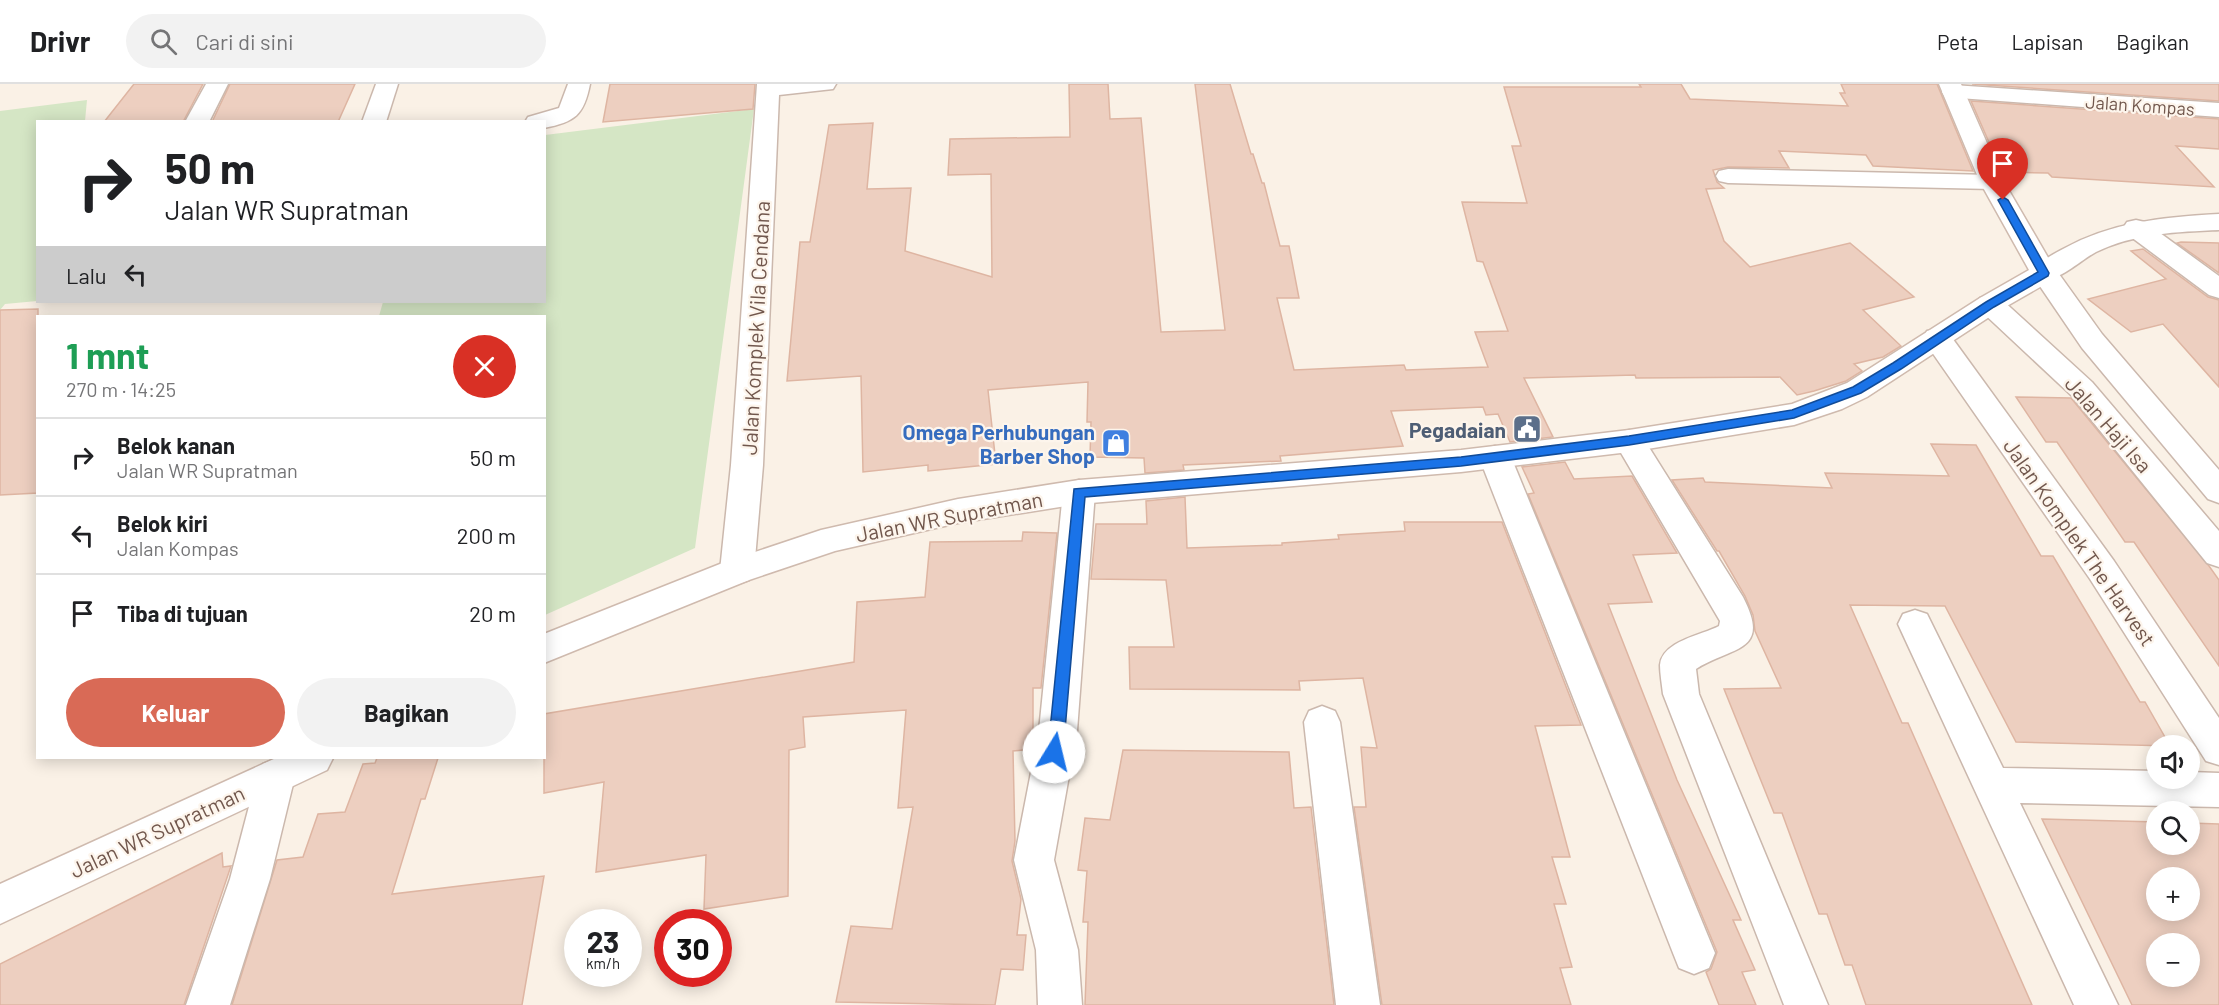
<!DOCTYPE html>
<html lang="id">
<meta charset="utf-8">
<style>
:root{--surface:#fff;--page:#f2f2f2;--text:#202124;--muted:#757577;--line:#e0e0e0;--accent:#d96a56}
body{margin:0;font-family:Barlow,sans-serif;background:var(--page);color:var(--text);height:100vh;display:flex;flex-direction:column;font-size:22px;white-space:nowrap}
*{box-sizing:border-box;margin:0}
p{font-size:20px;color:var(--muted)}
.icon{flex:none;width:33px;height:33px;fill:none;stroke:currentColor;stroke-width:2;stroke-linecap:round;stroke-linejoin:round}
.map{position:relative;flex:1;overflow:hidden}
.side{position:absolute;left:36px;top:231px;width:510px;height:444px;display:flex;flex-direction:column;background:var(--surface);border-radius:0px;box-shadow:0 3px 15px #0003}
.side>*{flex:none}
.banner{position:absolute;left:36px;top:36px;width:510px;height:183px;border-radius:0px;box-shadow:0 3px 15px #0003;background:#fff;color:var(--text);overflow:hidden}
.buttons{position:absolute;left:2146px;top:651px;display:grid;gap:12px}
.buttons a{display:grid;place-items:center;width:54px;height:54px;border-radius:50%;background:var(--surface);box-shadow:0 3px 15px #0003;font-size:30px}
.speed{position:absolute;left:564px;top:825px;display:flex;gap:12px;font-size:30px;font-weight:700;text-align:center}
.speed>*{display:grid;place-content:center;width:78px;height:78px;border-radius:50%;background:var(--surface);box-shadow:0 3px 15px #0003;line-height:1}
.speed small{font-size:15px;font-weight:400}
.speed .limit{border:9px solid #d22;background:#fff;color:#111}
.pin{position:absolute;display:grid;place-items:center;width:51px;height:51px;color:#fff;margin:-62px -26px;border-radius:50% 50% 50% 0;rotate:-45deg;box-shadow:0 0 6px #0007}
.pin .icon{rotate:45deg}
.me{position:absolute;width:66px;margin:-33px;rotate:9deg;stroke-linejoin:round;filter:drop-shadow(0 0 4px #0008)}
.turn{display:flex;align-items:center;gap:21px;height:126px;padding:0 30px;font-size:27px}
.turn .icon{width:78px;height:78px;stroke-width:2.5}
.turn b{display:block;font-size:42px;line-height:51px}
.then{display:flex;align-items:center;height:57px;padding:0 30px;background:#0003;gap:12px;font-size:22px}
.round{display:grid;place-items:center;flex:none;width:63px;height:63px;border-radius:32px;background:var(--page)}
.head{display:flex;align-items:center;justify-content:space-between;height:102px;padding:0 30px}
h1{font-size:36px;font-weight:700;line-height:45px;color:#1e9e55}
.cta{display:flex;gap:12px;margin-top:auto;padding:12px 30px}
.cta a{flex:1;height:69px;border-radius:36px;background:var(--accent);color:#fff;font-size:24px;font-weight:700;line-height:69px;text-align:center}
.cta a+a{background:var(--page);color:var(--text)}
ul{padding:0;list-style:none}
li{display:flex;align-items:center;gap:18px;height:78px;padding:0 30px;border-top:2px solid var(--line)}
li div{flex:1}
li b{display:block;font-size:22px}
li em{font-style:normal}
header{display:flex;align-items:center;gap:36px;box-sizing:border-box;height:84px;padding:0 30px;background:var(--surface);border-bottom:2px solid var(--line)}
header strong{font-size:28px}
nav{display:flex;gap:33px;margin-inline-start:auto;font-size:21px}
.search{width:420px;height:54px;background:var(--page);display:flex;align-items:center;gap:15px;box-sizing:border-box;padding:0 21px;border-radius:33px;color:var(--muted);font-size:22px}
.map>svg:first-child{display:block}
</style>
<header>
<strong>Drivr</strong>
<div class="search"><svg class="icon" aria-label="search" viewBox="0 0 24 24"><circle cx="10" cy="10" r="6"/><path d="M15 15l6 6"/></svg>Cari di sini</div>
<nav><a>Peta</a><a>Lapisan</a><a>Bagikan</a></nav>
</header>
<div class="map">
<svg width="2219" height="921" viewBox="0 0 2219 921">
<rect width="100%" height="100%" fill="#faf1e6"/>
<g fill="#d5e6c5">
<path d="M 87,16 L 85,37 L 38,38 L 37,217 L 5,220 L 0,226 L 0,27 Z"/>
<path d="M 754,25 L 695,464 L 545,531 L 544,232 L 379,232 L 383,218 L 544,218 L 545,51 Z"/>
</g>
<g fill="#edcfc0" stroke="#deb5a2" stroke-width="1.5" fill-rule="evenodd">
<path d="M 134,0 L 203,0 L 183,38 L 104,38 Z"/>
<path d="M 230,0 L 355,0 L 338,38 L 212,38 Z"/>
<path d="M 610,0 L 755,0 L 753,25 L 603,38 Z"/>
<path d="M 1069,0 L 1108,0 L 1110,35 L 1141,34 L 1161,248 L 1225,246 L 1195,0 L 1230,0 L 1251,70 L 1253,70 L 1262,99 L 1264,99 L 1280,162 L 1289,162 L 1299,214 L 1277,214 L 1294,286 L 1404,281 L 1406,286 L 1488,283 L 1475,248 L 1508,247 L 1483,178 L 1477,177 L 1462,118 L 1527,119 L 1512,62 L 1521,62 L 1504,3 L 1641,3 L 1639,0 L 1681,0 L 1690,15 L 1848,22 L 1840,9 L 1845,9 L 1841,0 L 1937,0 L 1973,87 L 1873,82 L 1866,71 L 1779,67 L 1789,84 L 1728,83 L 1713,86 L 1717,98 L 1724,104 L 1706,105 L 1724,157 L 1750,183 L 1850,159 L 1914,213 L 1863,226 L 1901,262 L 1883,273 L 1854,280 L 1862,287 L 1846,297 L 1814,307 L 1797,311 L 1780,293 L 1636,294 L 1635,291 L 1524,294 L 1553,353 L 1510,358 L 1498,330 L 1486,331 L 1483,323 L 1391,327 L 1403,362 L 1280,372 L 1281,377 L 1183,381 L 1184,386 L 1145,389 L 1144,374 L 1090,373 L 1091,338 L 1087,338 L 1088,298 L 988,306 L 996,380 L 928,387 L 928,381 L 863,388 L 861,292 L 787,297 L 800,158 L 810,158 L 829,41 L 873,39 L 867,105 L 911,104 L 905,167 L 992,193 L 991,90 L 948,91 L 950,55 L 1070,53 Z"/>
<path d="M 1972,0 L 2219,0 L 2219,17 Z"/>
<path d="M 1971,17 L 2219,35 L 2219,65 L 2176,62 L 2214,103 L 2052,93 L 2048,89 L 2002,88 Z"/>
<path d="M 2181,158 L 2219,159 L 2219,189 L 2177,159 Z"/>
<path d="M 2143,165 L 2208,213 L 2219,216 L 2219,303 L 2163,240 L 2131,248 L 2088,215 L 2166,195 L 2131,167 Z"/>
<path d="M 38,225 L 38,409 L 0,411 L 0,226 Z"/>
<path d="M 2016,313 L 2071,314 L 2209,482 L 2219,496 L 2219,582 L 2134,458 L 2125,458 L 2057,358 L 2046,358 Z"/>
<path d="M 1931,360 L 1976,361 L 2041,472 L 2053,472 L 2140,618 L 2145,618 L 2170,662 L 2016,658 L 1945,522 L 1850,521 L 1902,639 L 1908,639 L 2032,921 L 1866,921 L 1852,881 L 1845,881 L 1827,830 L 1819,830 L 1782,729 L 1774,729 L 1724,605 L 1781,604 L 1755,547 L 1753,531 L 1745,512 L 1719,467 L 1717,467 L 1672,396 L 1703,394 L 1705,398 L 1832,404 L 1825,389 L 1949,392 Z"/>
<path d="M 1565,378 L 1574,395 L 1632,392 L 1677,469 L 1633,471 L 1652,518 L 1608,520 L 1677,696 L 1741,836 L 1733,836 L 1755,886 L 1742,888 L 1756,921 L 1719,921 L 1706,888 L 1711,885 L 1717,868 L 1528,410 L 1534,409 L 1522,383 Z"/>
<path d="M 1185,413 L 1187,464 L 1282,461 L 1282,459 L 1339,455 L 1338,451 L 1405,447 L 1404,438 L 1502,438 L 1581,641 L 1535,642 L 1570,773 L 1552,773 L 1566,820 L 1554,820 L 1572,883 L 1560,884 L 1571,921 L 1382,921 L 1354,723 L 1366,723 L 1361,663 L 1377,664 L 1363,594 L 1299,597 L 1300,606 L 1130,605 L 1129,563 L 1174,563 L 1166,496 L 1091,495 L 1096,440 L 1147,440 L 1146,417 Z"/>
<path d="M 1023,448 L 1057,449 L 1041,604 L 1033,604 L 1033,665 L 1013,667 L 1015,757 L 1012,777 L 1021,815 L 1017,851 L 1026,851 L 1023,886 L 1001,885 L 995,921 L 836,918 L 851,842 L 892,845 L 913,723 L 898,724 L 906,626 L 803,633 L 805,663 L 789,666 L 788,812 L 704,825 L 706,771 L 596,788 L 604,698 L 544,709 L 544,630 L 854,578 L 857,518 L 925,513 L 930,458 L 1022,457 Z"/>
<path d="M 1123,666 L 1289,668 L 1294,724 L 1311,723 L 1334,921 L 1085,921 L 1088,838 L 1083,838 L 1087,787 L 1078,786 L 1085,734 L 1110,736 Z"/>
<path d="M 377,674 L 438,674 L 425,715 L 421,715 L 392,810 L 544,792 L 522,921 L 232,921 L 277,776 L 303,773 L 318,730 L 345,728 L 363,680 L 375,679 Z"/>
<path d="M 2042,735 L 2157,738 L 2157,760 L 2190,760 L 2190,739 L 2219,740 L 2219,921 L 2132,921 ZM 2157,794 L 2190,794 L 2190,826 L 2157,826 ZM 2157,860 L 2190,860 L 2190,892 L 2157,892 Z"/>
<path d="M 222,769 L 223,783 L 231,782 L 184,921 L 0,921 L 0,880 Z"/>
</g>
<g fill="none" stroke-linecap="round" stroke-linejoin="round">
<g stroke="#cbb8ad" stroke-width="3">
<g id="minor">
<path d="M 206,0 L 228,0 L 209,38 L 185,38 Z"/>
<path d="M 376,0 L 398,0 L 386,38 L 362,38 Z"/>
<path d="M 568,0 L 590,0 C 584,31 575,38 544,44 L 544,38 L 525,38 L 528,33 L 559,24 Z"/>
<path d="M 757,0 L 836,0 L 833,5 L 779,11 L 763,381 L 754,487 L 749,496 L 737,500 L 725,496 L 720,487 L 731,381 Z"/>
<path d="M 1953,1 L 2219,19 L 2219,33 L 1945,13 L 1942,8 L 1945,3 Z"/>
<path d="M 1728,85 L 1992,91 L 2001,93 L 2004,98 L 2001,103 L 1992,105 L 1728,99 L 1719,97 L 1716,92 L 1719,87 Z"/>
<path d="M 2136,136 L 2145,138 L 2219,192 L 2219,214 L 2209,211 L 2127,150 L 2123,144 L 2127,138 Z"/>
<path d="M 2044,181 L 2054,183 L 2102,250 L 2219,386 L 2219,419 L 2208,415 L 2082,264 L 2031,189 L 2034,183 Z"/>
<path d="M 1990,211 L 2000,214 L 2092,298 L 2219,447 L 2219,483 L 2207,479 L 2072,312 L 1980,226 L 1976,220 L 1980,214 Z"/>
<path d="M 1937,245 L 1947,247 L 2114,477 L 2219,634 L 2219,681 L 2206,677 L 2090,495 L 1927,261 L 1923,254 L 1927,247 Z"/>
<path d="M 1629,346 L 1640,349 L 1743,513 C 1772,569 1732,562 1696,585 L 1699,610 L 1828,921 L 1784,921 L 1663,610 C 1662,601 1660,590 1660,581 C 1662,557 1702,551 1719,542 L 1720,537 L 1614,357 L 1618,349 Z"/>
<path d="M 1495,362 L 1506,365 L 1511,373 L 1715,869 L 1709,884 L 1694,890 L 1679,884 L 1673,869 L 1479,373 L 1484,365 Z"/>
<path d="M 1079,396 L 1090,400 L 1095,408 L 1077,647 L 1054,776 L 1078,866 L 1082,921 L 1038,921 L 1036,866 L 1014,776 L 1039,647 L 1063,408 L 1068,400 Z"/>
<path d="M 1915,526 L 1927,530 L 2003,684 L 2157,687 L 2157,694 L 2190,694 L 2190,688 L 2219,689 L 2219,723 L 2020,719 L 2118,921 L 2074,921 L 1898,540 L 1903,530 Z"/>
<path d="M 1322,622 L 1335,627 L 1340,638 L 1380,921 L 1336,921 L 1304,638 L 1309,627 Z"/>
<path d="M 276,675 L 289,680 L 295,692 L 270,795 L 230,921 L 186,921 L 230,795 L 257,692 L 263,680 Z"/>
</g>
</g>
<g stroke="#cbb8ad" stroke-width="3">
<path id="tertiary" d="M 2219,130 L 2219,146 C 2177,148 2135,149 2096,168 C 2077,178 2057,201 2034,195 L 2031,189 C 2038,178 2052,171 2063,165 C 2112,138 2164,133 2219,130 Z"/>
</g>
<g stroke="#cfbaae" stroke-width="3">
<g id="secondary">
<path d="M 1939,0 L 1961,0 L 2004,98 L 2057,189 L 2054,195 L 2000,226 L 1867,313 L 1842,325 L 1794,341 L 1629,368 L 1461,388 L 1079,420 L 958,439 L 835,467 L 749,496 L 544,579 L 544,550 L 725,478 L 821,446 L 958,415 L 1079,396 L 1461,366 L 1629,346 L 1792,320 L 1847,299 L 1980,214 L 2029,186 L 1980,98 Z"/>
<path d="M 276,674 L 333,674 L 327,686 L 0,840 L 0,800 Z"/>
</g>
</g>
<use href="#minor" fill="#fff" fill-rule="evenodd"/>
<use href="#tertiary" fill="#fff" fill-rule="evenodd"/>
<use href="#secondary" fill="#fff" fill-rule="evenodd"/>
</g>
<path fill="#1a73e8" stroke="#114b97" stroke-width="1.5" d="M 2003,113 L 2008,116 L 2049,189 L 2048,192 L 1994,223 L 1901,285 L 1861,309 L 1794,334 L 1629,361 L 1461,382 L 1085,413 L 1065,646 L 1059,673 L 1054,675 L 1048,673 L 1046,668 L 1050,646 L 1074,405 L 1461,373 L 1629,352 L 1792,326 L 1853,303 L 1893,279 L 1986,218 L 2038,188 L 1998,116 Z"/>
<defs>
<g id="civic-square" transform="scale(1.5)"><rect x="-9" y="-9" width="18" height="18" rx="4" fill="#5c6f8a" stroke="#fdf5ec"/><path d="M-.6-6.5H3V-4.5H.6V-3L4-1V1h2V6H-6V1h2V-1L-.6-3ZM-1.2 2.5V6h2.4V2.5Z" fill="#fff"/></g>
<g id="shop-square" transform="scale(1.5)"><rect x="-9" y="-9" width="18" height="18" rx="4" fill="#3f7fe0" stroke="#fdf5ec"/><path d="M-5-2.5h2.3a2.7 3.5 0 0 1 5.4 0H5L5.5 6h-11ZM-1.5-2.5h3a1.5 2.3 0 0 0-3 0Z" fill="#fff"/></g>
</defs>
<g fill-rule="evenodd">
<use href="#civic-square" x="1527" y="345"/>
<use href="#shop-square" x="1116" y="359"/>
</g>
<g text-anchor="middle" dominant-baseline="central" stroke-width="4.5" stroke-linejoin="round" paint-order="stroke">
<g font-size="18" fill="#71574d" stroke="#fdf5ec">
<text transform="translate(2140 21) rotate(4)">Jalan Kompas</text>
</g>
<g font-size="21" fill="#71574d" stroke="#fdf5ec">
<text transform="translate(755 244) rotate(-87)">Jalan Komplek Vila Cendana</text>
<text transform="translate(2109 340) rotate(49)">Jalan Haji Isa</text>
<text transform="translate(949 432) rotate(-11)">Jalan WR Supratman</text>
<text transform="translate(2080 458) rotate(55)">Jalan Komplek The Harvest</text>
<text transform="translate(157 747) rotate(-25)">Jalan WR Supratman</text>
</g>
<g font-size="21" font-weight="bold" fill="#4e5e75" stroke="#fdf5ec" text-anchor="end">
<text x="1506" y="345">Pegadaian</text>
</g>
<g font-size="21" font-weight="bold" fill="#366cbe" stroke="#fdf5ec" text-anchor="end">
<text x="1095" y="347">Omega Perhubungan<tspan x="1095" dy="24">Barber Shop</tspan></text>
</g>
</g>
</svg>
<div class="buttons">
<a><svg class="icon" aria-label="sound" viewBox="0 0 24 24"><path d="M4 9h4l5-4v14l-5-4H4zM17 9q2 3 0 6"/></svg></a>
<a><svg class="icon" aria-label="search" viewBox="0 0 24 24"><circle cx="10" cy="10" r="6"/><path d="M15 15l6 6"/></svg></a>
<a>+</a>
<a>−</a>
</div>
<div class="speed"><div>23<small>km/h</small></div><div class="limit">30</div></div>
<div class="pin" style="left:2003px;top:116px;background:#d93025"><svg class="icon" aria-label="arrive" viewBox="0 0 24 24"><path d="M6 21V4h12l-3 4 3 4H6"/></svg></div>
<svg class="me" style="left:1054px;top:668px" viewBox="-20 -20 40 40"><circle r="19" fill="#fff"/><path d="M0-13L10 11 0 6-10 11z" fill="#1a73e8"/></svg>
<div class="banner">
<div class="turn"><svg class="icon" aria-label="right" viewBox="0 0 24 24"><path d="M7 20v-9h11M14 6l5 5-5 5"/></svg><div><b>50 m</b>Jalan WR Supratman</div></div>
<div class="then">Lalu<svg class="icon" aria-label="left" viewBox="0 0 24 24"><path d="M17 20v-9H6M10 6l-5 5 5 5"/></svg></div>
</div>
<section class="side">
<div class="head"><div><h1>1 mnt</h1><p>270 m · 14:25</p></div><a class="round" style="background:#d93025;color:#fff"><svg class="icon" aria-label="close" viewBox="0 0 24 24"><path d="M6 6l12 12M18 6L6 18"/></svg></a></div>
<ul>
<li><svg class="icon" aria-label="right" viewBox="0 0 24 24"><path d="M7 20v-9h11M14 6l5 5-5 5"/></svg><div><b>Belok kanan</b><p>Jalan WR Supratman</p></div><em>50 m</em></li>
<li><svg class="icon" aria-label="left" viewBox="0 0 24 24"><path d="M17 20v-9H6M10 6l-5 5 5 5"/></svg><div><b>Belok kiri</b><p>Jalan Kompas</p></div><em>200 m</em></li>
<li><svg class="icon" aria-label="arrive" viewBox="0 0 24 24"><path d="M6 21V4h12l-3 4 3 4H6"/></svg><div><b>Tiba di tujuan</b></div><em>20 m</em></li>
</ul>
<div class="cta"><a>Keluar</a><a>Bagikan</a></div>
</section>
</div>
